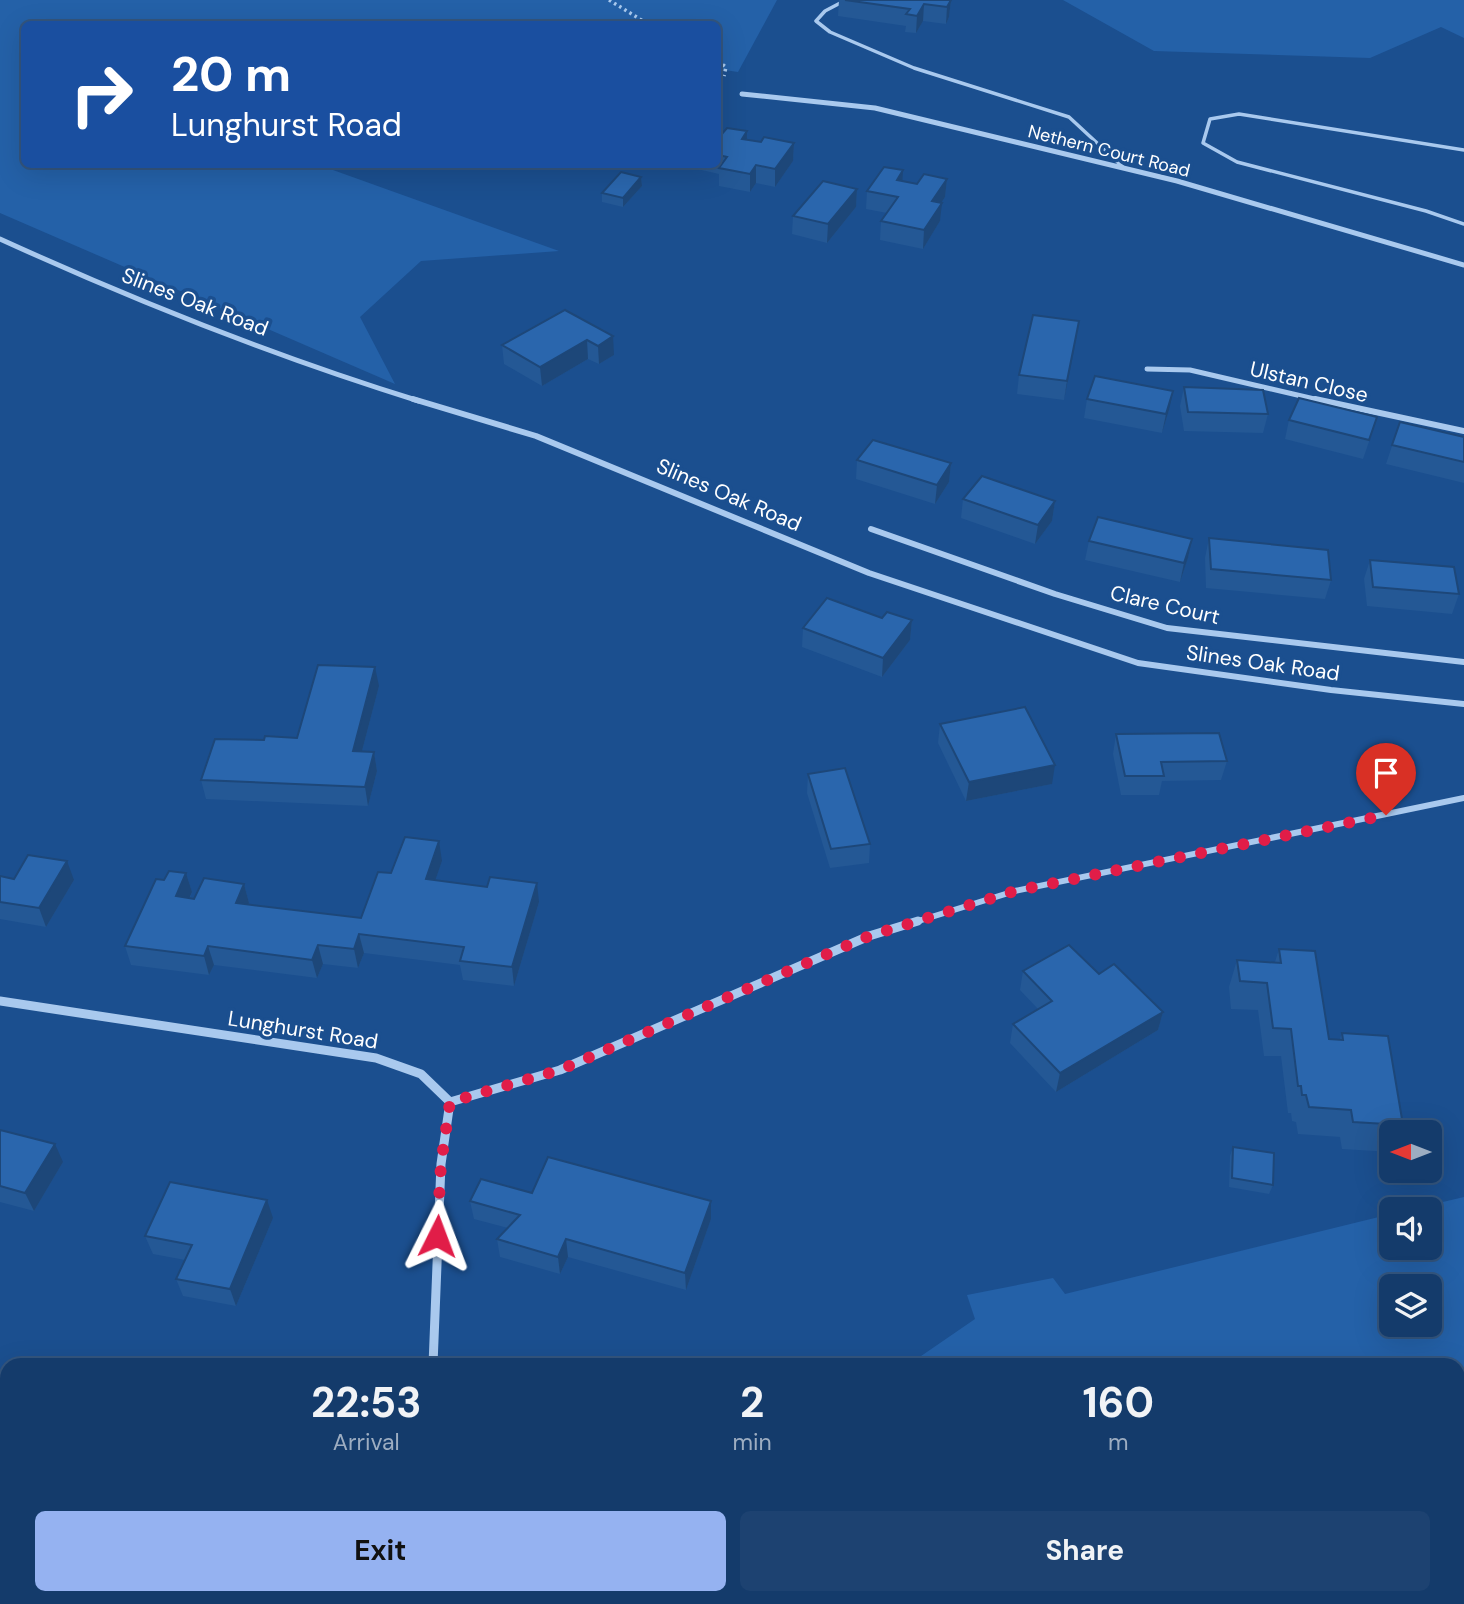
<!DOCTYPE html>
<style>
:root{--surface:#143b6b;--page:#1d4271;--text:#f1f3f6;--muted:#9dadc1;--line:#33557e;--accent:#95b2f1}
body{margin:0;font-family:"DM Sans",sans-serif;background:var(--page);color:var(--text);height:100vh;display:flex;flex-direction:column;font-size:26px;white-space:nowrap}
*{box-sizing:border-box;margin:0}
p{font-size:23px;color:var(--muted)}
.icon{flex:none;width:38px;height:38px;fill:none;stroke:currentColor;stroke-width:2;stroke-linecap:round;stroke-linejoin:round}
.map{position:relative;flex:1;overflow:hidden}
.details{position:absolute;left:0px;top:1358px;width:1465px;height:247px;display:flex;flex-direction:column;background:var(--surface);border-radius:21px 21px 0 0;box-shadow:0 7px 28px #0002,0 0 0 2px var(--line)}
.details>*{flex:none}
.hud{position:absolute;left:21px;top:21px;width:700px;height:147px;border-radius:10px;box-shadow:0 7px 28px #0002,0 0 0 2px var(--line);background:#1a4fa0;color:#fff;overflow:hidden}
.needle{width:46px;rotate:270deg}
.controls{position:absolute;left:1379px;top:1120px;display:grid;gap:14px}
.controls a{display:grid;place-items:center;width:63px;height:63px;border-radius:10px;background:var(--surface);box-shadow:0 7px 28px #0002,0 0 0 2px var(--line);font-size:35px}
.pin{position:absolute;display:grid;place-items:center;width:60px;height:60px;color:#fff;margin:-72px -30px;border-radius:50% 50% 50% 0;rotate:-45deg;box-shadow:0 0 7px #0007}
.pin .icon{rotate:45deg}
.me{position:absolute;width:77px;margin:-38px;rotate:3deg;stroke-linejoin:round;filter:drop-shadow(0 0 5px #0008)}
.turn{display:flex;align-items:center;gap:24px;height:147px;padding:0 35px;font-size:32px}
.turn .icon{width:91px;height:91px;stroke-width:2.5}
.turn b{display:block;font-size:49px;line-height:60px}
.eta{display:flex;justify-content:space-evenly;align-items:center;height:119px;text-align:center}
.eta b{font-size:42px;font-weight:700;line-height:49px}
.action{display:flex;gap:14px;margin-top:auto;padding:14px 35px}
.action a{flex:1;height:80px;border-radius:10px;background:var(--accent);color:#111;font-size:28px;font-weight:700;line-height:80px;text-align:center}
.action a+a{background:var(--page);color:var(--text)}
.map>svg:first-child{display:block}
</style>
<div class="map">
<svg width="1464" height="1604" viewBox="0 0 1464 1604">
<rect width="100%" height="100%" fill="#1b4f8f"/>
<g fill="#2461a8" fill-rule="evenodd">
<path d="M 0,0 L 777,0 L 738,72 L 718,69 L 718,24 L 24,24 L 24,164 L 319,165 L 559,251 L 421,261 L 360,317 L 395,384 L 0,213 Z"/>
<path d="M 1063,0 L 1464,0 L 1464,38 L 1441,27 L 1370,58 L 1154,51 Z"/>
<path d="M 1464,1197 L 1464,1604 L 672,1604 L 671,1598 L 1458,1598 L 1458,1365 L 908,1365 L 975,1319 L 967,1295 L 1053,1278 L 1065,1294 L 1391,1214 L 1391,1248 L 1430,1248 L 1430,1209 L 1413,1209 ZM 1391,1286 L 1430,1286 L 1430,1325 L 1391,1325 Z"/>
</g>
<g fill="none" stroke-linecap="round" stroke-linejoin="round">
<g stroke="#a9c9ee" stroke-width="3.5" stroke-dasharray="2.5 3.5" stroke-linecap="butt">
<path d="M 609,0 L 648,24"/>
<path d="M 718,61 L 726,67 L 724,76"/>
</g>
<g stroke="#a9c9ee" stroke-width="3.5">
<path d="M 846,0 L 825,11 L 816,21 L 830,32 L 914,68 L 1069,117 L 1124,168"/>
<path d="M 1464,150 L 1239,114 L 1210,119 L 1203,143 L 1237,162 L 1426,211 L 1464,224"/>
</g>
<path stroke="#a9c9ee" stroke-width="6" d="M 461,1604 L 483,1598"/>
<g stroke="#a9c9ee" stroke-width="5">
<path d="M 742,94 L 875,108 L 1177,181 L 1464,265"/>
<path d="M 0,239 C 136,301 276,357 419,401"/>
<path d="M 1147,369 L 1190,370 L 1323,401"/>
</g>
<g stroke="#a9c9ee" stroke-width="6">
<path d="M 413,399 L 536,436 L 869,573 L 1138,663 L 1331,690 L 1464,704"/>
<path d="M 1315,399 L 1464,431"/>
<path d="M 871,529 L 1055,594 L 1167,628 L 1464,662"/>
<path d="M 912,923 L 1015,891 L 1464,798"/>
</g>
<g stroke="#a9c9ee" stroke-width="9">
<path d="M 0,1001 L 376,1058 L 421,1074 L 450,1102 L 560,1070 L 869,936 L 918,921"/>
<path d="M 433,1365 L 441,1164 L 450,1102"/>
<path d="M 446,1598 L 447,1604"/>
</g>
</g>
<g fill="#245895">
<path d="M 839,0 L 951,0 L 949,17 L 946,24 L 923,21 L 916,33 L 905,32 L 906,26 L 838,16 Z"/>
<path d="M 718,134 L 761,142 L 794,143 L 793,161 L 775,187 L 756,183 L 750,192 L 719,186 L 719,174 L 697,169 L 697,164 L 718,164 Z"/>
<path d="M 641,177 L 642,186 L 623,207 L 602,202 L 602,193 Z"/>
<path d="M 947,179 L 945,197 L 941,203 L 940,221 L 923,249 L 880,240 L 881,221 L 887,213 L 866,209 L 867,191 L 903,181 L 917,184 Z"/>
<path d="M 857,189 L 856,207 L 827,243 L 792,234 L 793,216 Z"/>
<path d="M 565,310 L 614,355 L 599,364 L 588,359 L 542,386 L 504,364 L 502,345 Z"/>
<path d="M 1076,339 L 1064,400 L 1017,394 L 1019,375 Z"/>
<path d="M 1184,387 L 1268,414 L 1263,433 L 1184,431 L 1180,406 Z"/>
<path d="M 1087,399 L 1169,410 L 1162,433 L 1084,418 Z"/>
<path d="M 1289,420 L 1371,436 L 1363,459 L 1285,439 Z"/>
<path d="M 1400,422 L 1464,437 L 1464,483 L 1386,464 Z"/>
<path d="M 857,460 L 951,463 L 949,482 L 935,504 L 856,479 Z"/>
<path d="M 963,499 L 1055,501 L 1052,521 L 1035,544 L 961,518 Z"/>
<path d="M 1209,538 L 1331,580 L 1325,599 L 1206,588 L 1205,558 Z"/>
<path d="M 1192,539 L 1188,558 L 1180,582 L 1085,560 L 1089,541 Z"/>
<path d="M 1370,560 L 1459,594 L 1452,614 L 1367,606 L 1364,579 Z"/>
<path d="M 882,618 L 912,620 L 910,640 L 882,677 L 802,647 L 803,628 Z"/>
<path d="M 379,686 L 362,751 L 374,752 L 377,771 L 368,806 L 206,799 L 201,780 L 264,740 L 297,738 Z"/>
<path d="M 940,724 L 1052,784 L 966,801 L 938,743 Z"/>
<path d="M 1116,734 L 1227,761 L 1221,780 L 1162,781 L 1159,795 L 1121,795 L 1113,754 Z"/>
<path d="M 808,774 L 870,844 L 869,863 L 830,868 L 807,793 Z"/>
<path d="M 442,861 L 435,880 L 539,902 L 514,986 L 463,980 L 460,965 L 364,953 L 358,968 L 323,964 L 317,978 L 214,965 L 209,975 L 131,965 L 125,946 L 164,880 L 186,873 L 192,892 L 190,898 L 194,899 L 244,884 L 249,903 L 249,904 L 361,918 L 391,873 Z"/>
<path d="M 0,876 L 14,879 L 74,880 L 46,927 L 0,919 Z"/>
<path d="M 1279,949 L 1329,1039 L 1340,1039 L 1342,1033 L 1403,1125 L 1400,1132 L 1391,1132 L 1391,1152 L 1342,1149 L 1340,1137 L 1298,1134 L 1296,1122 L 1292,1121 L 1291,1113 L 1288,1113 L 1281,1056 L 1264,1056 L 1258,1010 L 1231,1009 L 1229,987 L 1237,960 L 1275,962 Z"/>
<path d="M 1023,971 L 1099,974 L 1163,1012 L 1158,1030 L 1056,1092 L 1010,1043 L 1013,1024 L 1038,1009 L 1020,990 Z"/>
<path d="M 0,1130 L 63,1162 L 34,1211 L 0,1202 Z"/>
<path d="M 1233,1147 L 1273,1185 L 1269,1194 L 1229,1187 L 1230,1156 Z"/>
<path d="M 532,1193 L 711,1201 L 711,1219 L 686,1290 L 568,1257 L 560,1274 L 500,1257 L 497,1239 L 508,1228 L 474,1219 L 470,1201 Z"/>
<path d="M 273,1218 L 236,1306 L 183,1296 L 176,1279 L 185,1260 L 153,1254 L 145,1236 Z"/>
<path d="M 7,1380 L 7,1458 L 0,1459 L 0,1381 Z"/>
</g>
<g fill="#1d4779">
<path d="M 951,0 L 949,17 L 946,24 L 947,7 Z"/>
<path d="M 924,4 L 923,21 L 916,33 L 917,16 Z"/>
<path d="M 747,131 L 747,149 L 742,139 Z"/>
<path d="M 794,143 L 793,161 L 775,187 L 775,169 Z"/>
<path d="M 756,165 L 756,183 L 750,192 L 750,174 Z"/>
<path d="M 903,170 L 902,189 L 896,199 L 897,180 Z"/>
<path d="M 641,177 L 642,186 L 623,207 L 623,198 Z"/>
<path d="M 947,179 L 945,197 L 931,219 L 932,201 Z"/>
<path d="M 857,189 L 856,207 L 827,243 L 828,224 Z"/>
<path d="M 942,203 L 940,221 L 923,249 L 924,230 Z"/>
<path d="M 1079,321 L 1076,339 L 1064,400 L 1067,381 Z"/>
<path d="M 613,336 L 614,355 L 599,364 L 598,346 Z"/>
<path d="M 587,340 L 588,359 L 542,386 L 540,367 Z"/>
<path d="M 1173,391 L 1169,410 L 1162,433 L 1166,414 Z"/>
<path d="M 951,463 L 949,482 L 935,504 L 937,485 Z"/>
<path d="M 1055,501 L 1052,521 L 1035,544 L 1038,525 Z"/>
<path d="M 1192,539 L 1188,558 L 1180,582 L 1184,563 Z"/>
<path d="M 912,620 L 910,640 L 882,677 L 883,658 Z"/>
<path d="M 375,667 L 379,686 L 357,770 L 353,751 Z"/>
<path d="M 374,752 L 377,771 L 368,806 L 365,787 Z"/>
<path d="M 1055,765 L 1052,784 L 966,801 L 969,782 Z"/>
<path d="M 439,841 L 442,861 L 429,898 L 426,879 Z"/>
<path d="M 67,861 L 74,880 L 46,927 L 39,908 Z"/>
<path d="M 186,873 L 192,892 L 182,915 L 176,896 Z"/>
<path d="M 537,883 L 539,902 L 514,986 L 512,967 Z"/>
<path d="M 244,884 L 249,903 L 241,922 L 236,903 Z"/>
<path d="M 359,934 L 364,953 L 358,968 L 354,949 Z"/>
<path d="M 318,945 L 323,964 L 317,978 L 312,960 Z"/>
<path d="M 208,946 L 214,965 L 209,975 L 204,956 Z"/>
<path d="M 1163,1012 L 1158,1030 L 1056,1092 L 1060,1073 Z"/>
<path d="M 55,1144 L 63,1162 L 34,1211 L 25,1193 Z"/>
<path d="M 267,1200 L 273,1218 L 236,1306 L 230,1289 Z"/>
<path d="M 711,1201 L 711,1219 L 686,1290 L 685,1273 Z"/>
<path d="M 566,1239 L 568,1257 L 560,1274 L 558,1257 Z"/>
</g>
<g fill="#2a66ad" stroke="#1d4779" stroke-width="2">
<path d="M 845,0 L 951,0 L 947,7 L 924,4 L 917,16 L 906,14 L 910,9 Z"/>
<path d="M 727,128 L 747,131 L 742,139 L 761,142 L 764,137 L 794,143 L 775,169 L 756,165 L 750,174 L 719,168 L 727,157 L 718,155 L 718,134 L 721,135 Z"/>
<path d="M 884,167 L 903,170 L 897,180 L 917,184 L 924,174 L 947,179 L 932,201 L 942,203 L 924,230 L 881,221 L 898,197 L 867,191 Z"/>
<path d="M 621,172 L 641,177 L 623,198 L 602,193 Z"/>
<path d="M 823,181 L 857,189 L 828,224 L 793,216 Z"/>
<path d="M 565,310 L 613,336 L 598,346 L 587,340 L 540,367 L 502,345 Z"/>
<path d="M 1033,315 L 1079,321 L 1067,381 L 1019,375 Z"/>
<path d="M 1095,376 L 1173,391 L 1166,414 L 1087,399 Z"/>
<path d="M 1184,387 L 1263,390 L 1268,414 L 1188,412 Z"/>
<path d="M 1299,398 L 1377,417 L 1369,440 L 1289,420 Z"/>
<path d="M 1400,422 L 1464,437 L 1464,462 L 1392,445 Z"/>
<path d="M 873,440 L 951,463 L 937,485 L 857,460 Z"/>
<path d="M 982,476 L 1055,501 L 1038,525 L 963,499 Z"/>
<path d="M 1098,517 L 1192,539 L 1184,563 L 1089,541 Z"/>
<path d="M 1209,538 L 1328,550 L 1331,580 L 1211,569 Z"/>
<path d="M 1370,560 L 1454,567 L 1459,594 L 1373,587 Z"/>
<path d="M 827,598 L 882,618 L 887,612 L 912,620 L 883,658 L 803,628 Z"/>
<path d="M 318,665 L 375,667 L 353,751 L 374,752 L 365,787 L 201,780 L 215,739 L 264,740 L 265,736 L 297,738 Z"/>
<path d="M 1025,707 L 1055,765 L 969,782 L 940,724 Z"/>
<path d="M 1219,733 L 1227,761 L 1161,762 L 1164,776 L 1125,776 L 1116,734 Z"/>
<path d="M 845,768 L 870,844 L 831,849 L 808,774 Z"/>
<path d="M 405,837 L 439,841 L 426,879 L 487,887 L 490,877 L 537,883 L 512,967 L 460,961 L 464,947 L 359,934 L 354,949 L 318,945 L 312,960 L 208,946 L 204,956 L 125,946 L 156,879 L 164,880 L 169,871 L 186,873 L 176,896 L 194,899 L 204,878 L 244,884 L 236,903 L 361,918 L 378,872 L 391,873 Z"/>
<path d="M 28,855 L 67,861 L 39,908 L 0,902 L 0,876 L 14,879 Z"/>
<path d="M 1069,945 L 1099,974 L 1114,964 L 1163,1012 L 1060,1073 L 1013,1024 L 1052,1001 L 1023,971 Z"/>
<path d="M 1279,949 L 1315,951 L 1329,1039 L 1343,1040 L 1342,1033 L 1388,1036 L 1403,1125 L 1353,1122 L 1351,1110 L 1309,1107 L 1306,1095 L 1302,1095 L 1301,1086 L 1298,1086 L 1291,1029 L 1273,1028 L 1267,983 L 1240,981 L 1237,960 L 1281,963 Z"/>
<path d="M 0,1130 L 55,1144 L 25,1193 L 0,1186 Z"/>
<path d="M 1233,1147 L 1274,1153 L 1273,1185 L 1232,1178 Z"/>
<path d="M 548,1157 L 711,1201 L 685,1273 L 566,1239 L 558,1257 L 497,1239 L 520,1215 L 470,1201 L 481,1179 L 532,1193 Z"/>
<path d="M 170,1182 L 267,1200 L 230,1289 L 176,1279 L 192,1245 L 145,1236 Z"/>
<path d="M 7,1380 L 7,1441 L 0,1442 L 0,1381 Z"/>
<path d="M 1030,1598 L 1114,1598 L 1116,1604 L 1032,1604 Z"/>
</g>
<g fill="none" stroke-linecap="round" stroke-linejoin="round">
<path stroke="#e11d48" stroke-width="12" stroke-dasharray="0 21.6" d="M 437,1236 L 441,1164 L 450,1102 L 560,1070 L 869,936 L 1015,891 L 1386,815"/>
</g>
<g text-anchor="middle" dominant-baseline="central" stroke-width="7" stroke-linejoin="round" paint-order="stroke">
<g font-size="18" fill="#fff" stroke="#1b4f8f">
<text transform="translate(1109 151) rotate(14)">Nethern Court Road</text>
</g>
<g font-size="21" fill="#fff" stroke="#1b4f8f">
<text transform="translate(195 302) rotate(21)">Slines Oak Road</text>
<text transform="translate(1309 382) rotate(13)">Ulstan Close</text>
<text transform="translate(729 495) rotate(23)">Slines Oak Road</text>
<text transform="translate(1165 605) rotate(13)">Clare Court</text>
<text transform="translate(1263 663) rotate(8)">Slines Oak Road</text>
<text transform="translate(303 1030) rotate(9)">Lunghurst Road</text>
</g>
</g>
</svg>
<div class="controls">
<a><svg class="needle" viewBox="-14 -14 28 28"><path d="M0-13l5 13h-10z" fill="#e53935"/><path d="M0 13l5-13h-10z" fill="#9dadc1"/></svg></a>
<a><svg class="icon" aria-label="sound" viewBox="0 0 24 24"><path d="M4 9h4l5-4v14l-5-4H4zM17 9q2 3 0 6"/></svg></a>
<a><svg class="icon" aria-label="layers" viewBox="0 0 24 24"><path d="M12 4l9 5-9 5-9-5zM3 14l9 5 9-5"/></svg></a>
</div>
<div class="pin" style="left:1386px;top:815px;background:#d93025"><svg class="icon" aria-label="arrive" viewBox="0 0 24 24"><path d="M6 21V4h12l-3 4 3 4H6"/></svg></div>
<svg class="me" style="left:437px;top:1236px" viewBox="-20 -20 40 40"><path d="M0-17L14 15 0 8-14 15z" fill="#e11d48" stroke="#fff" stroke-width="4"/></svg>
<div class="hud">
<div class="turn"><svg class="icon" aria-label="right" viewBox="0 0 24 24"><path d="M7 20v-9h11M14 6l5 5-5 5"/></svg><div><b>20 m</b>Lunghurst Road</div></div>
</div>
<section class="details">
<div class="eta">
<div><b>22:53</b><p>Arrival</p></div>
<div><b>2</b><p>min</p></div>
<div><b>160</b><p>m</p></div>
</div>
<div class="action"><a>Exit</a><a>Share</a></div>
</section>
</div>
